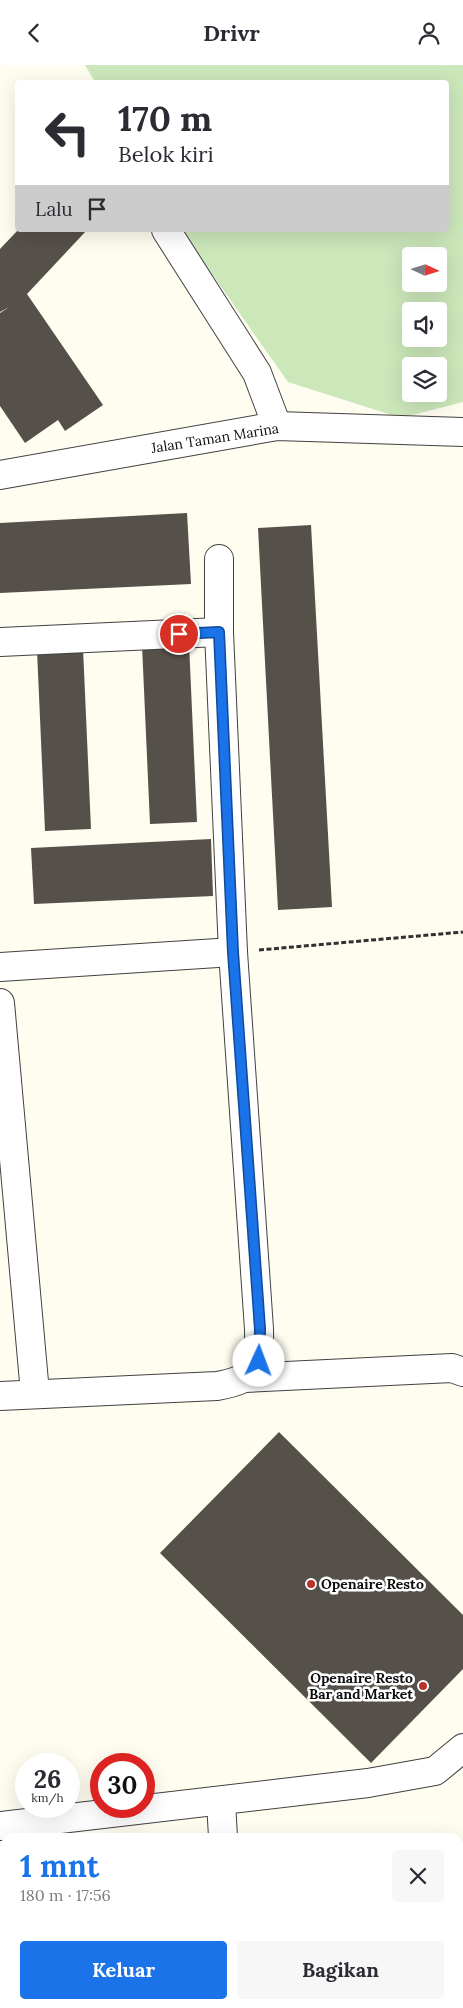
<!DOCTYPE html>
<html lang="id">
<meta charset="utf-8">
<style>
:root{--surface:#fff;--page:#f7f7f7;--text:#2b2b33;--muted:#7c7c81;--accent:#1a73e8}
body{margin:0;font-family:Lora,serif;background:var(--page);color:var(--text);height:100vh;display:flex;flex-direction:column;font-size:19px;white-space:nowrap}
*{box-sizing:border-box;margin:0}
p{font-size:16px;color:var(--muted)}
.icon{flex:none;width:28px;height:28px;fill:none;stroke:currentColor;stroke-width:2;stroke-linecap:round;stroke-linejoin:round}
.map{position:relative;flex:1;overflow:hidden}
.panel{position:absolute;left:0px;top:1768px;width:464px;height:176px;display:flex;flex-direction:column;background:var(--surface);border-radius:15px 15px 0 0;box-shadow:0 5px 20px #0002}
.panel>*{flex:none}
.banner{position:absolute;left:15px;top:15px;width:434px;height:152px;border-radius:5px;box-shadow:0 5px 20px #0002;background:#fff;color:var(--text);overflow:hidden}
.needle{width:32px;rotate:94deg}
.tools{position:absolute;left:402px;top:182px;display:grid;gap:10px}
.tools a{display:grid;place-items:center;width:45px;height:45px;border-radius:5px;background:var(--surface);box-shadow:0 5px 20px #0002;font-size:25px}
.speed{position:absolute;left:15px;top:1688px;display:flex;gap:10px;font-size:25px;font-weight:700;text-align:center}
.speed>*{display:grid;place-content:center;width:65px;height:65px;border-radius:50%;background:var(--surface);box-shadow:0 5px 20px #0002;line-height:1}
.speed small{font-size:12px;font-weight:400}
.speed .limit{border:8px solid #d22;background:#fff;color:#111}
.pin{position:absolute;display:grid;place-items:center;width:42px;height:42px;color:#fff;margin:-21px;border:2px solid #fff;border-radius:50%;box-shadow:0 1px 5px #0007}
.me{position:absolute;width:55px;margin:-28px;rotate:2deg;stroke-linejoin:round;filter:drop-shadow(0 0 4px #0008)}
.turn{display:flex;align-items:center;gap:18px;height:105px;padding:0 20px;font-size:22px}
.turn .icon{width:65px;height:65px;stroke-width:2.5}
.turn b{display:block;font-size:35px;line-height:42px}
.then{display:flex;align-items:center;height:48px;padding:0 20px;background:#0003;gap:10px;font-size:19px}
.round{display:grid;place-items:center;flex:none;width:52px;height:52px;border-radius:5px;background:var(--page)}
.summary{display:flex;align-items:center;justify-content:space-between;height:85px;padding:0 20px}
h1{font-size:30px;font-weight:700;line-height:38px;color:var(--accent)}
.action{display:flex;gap:10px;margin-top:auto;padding:10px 20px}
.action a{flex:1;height:58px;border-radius:5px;background:var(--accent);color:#fff;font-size:20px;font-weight:700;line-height:58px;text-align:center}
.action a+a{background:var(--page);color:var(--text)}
header{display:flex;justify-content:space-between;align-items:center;height:65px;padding:0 20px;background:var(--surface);font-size:22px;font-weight:700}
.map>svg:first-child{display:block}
</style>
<header><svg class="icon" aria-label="back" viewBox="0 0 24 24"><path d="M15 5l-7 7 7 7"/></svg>Drivr<svg class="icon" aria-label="person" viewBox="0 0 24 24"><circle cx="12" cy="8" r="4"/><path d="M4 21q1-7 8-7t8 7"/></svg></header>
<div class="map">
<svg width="463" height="1943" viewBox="0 0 463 1943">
<rect width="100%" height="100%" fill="#fefdef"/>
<path fill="#cce7ba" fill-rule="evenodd" d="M 85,0 L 463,0 L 463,337 L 401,353 L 288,317 L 181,165 L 446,165 L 446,18 L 95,17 ZM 411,191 L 439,191 L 439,219 L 411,219 ZM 411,246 L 439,246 L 439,274 L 411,274 ZM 411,301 L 439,301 L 439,329 L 411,329 Z"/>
<g fill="#56504a">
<path d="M 18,165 L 87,165 L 27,229 L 103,340 L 65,366 L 58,355 L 25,378 L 0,341 L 0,248 L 9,242 L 0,247 L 0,184 Z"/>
<path d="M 187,448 L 191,519 L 0,528 L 0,458 Z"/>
<path d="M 311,460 L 332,842 L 278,845 L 258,463 Z"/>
<path d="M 189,578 L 197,757 L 150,759 L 142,580 Z"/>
<path d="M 83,583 L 91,764 L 45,766 L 37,585 Z"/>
<path d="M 211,774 L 213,831 L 34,839 L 31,783 Z"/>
<path d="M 279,1367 L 463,1550 L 463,1604 L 371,1698 L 160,1488 Z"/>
</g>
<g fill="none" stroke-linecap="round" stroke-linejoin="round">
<g stroke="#414141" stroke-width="30">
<g id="minor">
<path d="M 166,165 L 257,308 L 277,361"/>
<path d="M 0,410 L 277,361 L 463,367"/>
<path d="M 0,577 L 219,567"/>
<path d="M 0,902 L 233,887 L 219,567 L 219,494"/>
<path d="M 0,938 L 35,1328"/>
<path d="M 245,1313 L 452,1303 L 463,1307"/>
<path d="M 0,1331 L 217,1321 C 257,1314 260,1302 259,1264 L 233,887"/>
<path d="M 221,1737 L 223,1772"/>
<path d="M 0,1761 L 368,1718 L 435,1706 L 463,1683"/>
<path d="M 459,1812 L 463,1812"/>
<path d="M 0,1831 L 5,1830"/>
<path d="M 459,1865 L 463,1864"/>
<path d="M 0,1893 L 5,1893"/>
<path d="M 459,1934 L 463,1937"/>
<path d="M 54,1939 L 54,1943"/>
<path d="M 402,1939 L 403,1943"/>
</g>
</g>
<path stroke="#303030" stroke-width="3" stroke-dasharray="5 2.5" stroke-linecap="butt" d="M 259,885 L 463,867"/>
<use href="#minor" stroke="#fff" stroke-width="28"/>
</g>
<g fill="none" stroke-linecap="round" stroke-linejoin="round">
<g stroke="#114b97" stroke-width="12">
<path id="route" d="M 179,569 L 219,567 L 233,887 L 260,1264 L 259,1296"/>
</g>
<use href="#route" stroke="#1a73e8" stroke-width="9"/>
</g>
<g fill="#b8342b" stroke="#fff" stroke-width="2">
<circle cx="311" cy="1519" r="5"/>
<circle cx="423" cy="1621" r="5"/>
</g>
<g text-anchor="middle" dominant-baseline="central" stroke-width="5" stroke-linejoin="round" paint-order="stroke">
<g font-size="14" fill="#0e0e0e" stroke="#fff">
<text transform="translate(215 373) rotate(-9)">Jalan Taman Marina</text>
</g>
<g font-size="14" font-weight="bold" fill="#0e0e0e" stroke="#fff" text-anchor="start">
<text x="321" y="1519">Openaire Resto</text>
<text x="413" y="1613" text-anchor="end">Openaire Resto<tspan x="413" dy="16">Bar and Market</tspan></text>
</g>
</g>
</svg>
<div class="tools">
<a><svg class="needle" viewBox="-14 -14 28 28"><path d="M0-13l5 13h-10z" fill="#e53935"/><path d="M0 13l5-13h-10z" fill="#7c7c81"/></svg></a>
<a><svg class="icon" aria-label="sound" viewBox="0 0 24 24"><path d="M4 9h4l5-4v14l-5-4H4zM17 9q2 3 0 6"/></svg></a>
<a><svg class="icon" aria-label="layers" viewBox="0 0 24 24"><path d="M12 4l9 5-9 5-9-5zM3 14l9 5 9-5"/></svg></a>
</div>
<div class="speed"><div>26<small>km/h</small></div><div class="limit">30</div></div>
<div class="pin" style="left:179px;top:569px;background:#d93025"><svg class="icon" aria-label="arrive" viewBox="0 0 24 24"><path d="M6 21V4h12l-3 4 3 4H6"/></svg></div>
<svg class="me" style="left:259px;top:1296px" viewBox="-20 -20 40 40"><circle r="19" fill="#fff"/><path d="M0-13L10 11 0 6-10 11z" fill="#1a73e8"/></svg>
<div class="banner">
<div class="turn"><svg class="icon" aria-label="left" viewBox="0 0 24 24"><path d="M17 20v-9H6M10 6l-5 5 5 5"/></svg><div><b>170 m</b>Belok kiri</div></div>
<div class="then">Lalu<svg class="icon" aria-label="arrive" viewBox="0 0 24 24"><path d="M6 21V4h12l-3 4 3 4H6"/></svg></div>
</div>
<section class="panel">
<div class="summary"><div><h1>1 mnt</h1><p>180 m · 17:56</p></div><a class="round"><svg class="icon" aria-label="close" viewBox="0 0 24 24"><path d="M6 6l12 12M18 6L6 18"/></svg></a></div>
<div class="action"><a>Keluar</a><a>Bagikan</a></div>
</section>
</div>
